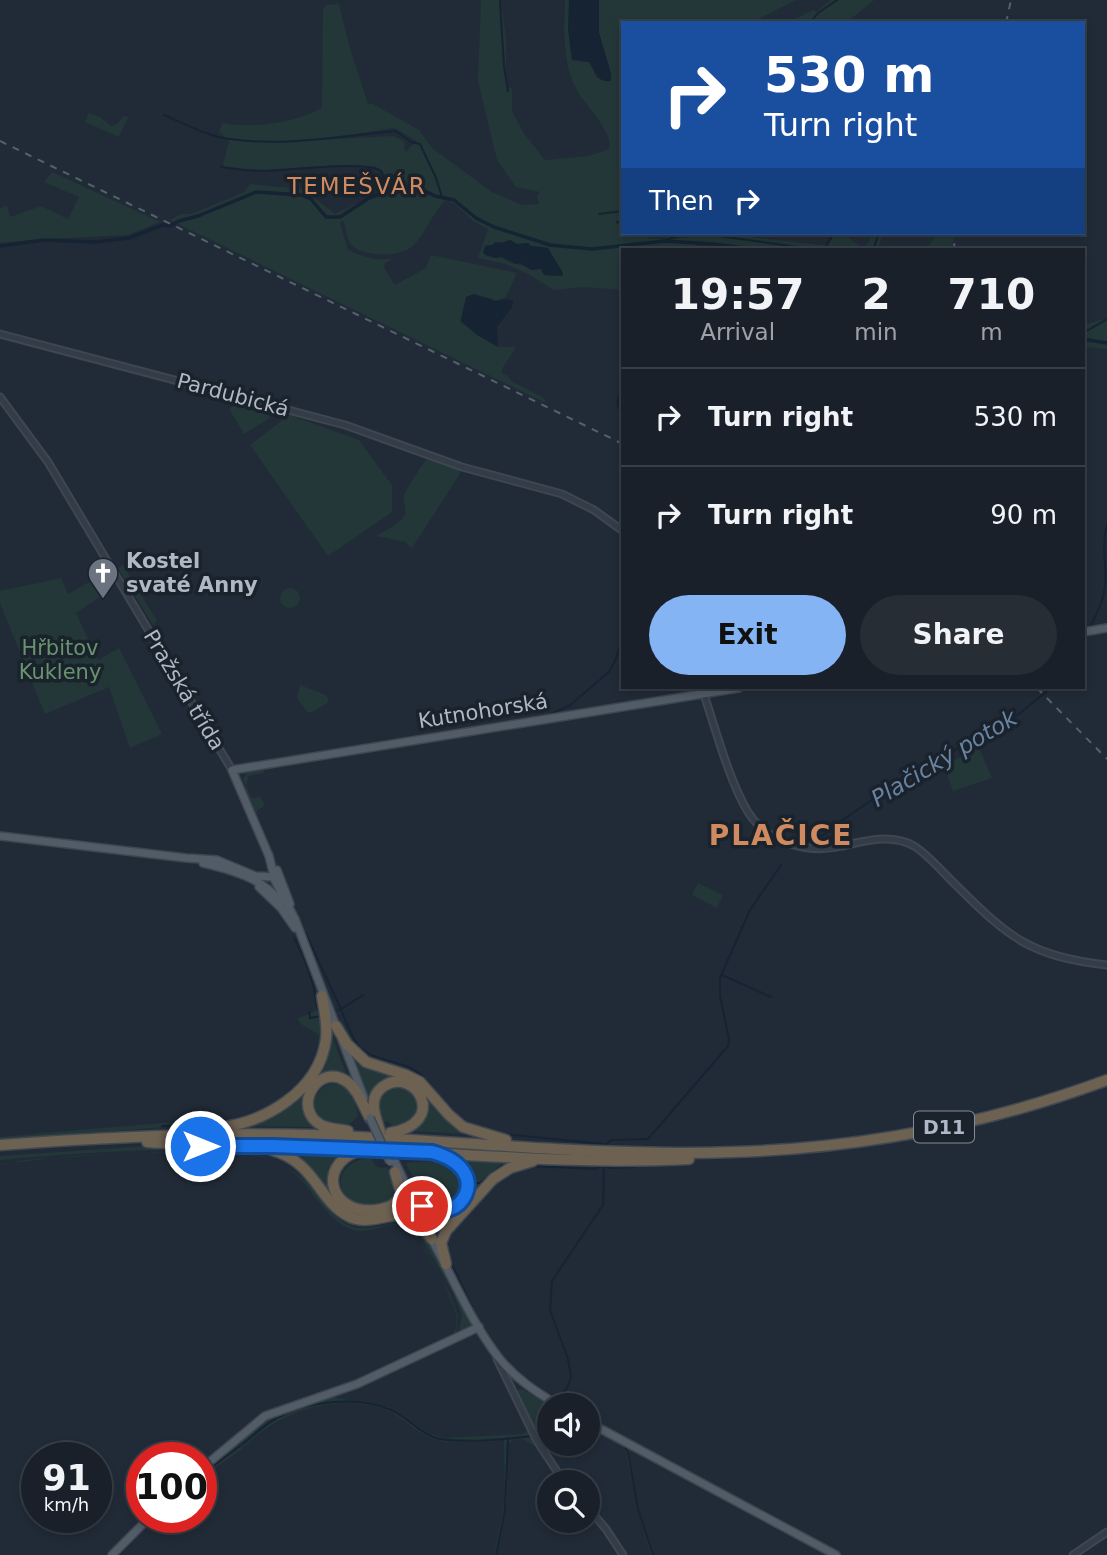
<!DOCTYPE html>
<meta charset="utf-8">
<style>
:root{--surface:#192029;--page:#262d35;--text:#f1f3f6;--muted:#9fa3a8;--line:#373e46;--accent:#84b4f4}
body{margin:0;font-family:"DejaVu Sans",sans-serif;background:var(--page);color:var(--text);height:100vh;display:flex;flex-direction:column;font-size:26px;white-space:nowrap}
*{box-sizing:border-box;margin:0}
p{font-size:23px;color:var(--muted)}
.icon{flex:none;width:38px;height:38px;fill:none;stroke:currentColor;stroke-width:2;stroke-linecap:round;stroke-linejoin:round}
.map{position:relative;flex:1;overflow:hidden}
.details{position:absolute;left:621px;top:248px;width:464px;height:441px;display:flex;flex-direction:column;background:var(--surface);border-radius:0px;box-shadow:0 4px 10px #0003,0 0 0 2px var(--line)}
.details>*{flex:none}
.top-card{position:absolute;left:621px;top:21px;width:464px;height:214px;border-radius:0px;box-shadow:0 4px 10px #0003,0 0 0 2px var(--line);background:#1a4fa0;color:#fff;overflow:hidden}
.fabs{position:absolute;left:537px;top:1393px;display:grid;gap:14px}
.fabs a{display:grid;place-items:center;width:63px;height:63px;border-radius:50%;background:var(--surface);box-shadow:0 4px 10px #0003,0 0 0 2px var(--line);font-size:35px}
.speed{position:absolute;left:21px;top:1442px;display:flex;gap:14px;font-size:35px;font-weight:700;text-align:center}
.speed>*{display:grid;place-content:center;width:91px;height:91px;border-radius:50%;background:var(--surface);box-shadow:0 4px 10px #0003,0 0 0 2px var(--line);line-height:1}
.speed small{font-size:18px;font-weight:400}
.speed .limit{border:10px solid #d22;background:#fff;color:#111}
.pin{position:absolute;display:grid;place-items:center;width:60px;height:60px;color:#fff;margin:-30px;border:4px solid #fff;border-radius:50%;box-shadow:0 2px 7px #0007}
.me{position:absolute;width:77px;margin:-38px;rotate:90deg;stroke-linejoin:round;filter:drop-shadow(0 0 5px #0008)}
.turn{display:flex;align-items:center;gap:24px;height:147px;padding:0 28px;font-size:32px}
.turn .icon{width:91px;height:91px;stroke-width:2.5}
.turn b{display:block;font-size:49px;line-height:60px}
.then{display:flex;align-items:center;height:66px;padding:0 28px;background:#0003;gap:14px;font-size:26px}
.eta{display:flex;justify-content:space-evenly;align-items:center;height:119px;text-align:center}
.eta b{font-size:42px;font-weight:700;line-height:49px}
.cta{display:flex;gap:14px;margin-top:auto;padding:14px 28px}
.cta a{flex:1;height:80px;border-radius:42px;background:var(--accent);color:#111;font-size:28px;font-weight:700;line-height:80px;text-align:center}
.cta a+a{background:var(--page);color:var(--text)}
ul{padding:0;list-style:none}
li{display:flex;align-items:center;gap:21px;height:98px;padding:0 28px;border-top:2px solid var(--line)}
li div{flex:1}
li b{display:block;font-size:26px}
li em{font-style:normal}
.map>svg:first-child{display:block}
</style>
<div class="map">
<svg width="1107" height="1555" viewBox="0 0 1107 1555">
<rect width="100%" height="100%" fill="#212b37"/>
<g fill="#233638" fill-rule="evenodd">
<path d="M 481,0 L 501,0 L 506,38 L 506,85 L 512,89 L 512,111 L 523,132 L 545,160 L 589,156 L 609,149 C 614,133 587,107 578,92 C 562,65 564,31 565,0 L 569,0 L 570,49 L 579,61 L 589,62 L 597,78 L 611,77 L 599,33 L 599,0 L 796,0 L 750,23 L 623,23 L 623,233 L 648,233 L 649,239 L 687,238 L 693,233 L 713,233 L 822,245 L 827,245 L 833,233 L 842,233 L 864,249 L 874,233 L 883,233 L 878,250 L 737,250 L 702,244 L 689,247 L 689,250 L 623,250 L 623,290 L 584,287 L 554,290 L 528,274 L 506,264 L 478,258 L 488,229 L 473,221 L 455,204 L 446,200 C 433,211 422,241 410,248 C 397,257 357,258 349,241 C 346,235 346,227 343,220 L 340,223 L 348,250 C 364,257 377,262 394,258 L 385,263 L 384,268 L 395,285 L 426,268 L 431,255 L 517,273 L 506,297 L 496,301 C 482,294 476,297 464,305 L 460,322 L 498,347 L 516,347 L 502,369 L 502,373 L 508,376 L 511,381 L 544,398 L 546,403 L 170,220 L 181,214 L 191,214 L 244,192 L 250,184 L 303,189 L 335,214 L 384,190 L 383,178 L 386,176 L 375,166 L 245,170 L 225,167 L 223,164 L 229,141 L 219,132 L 222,123 C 255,129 293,123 322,108 L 323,9 L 326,5 L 339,4 L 349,45 L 368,104 L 373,104 L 419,130 L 432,148 L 492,192 L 522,205 L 539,204 L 537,196 L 540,192 L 516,187 L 497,160 L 478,81 ZM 394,128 L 417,141 L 405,152 L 404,141 L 393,136 L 313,140 ZM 510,240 L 517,244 L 528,243 L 531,246 L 545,247 L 563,273 L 562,276 L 544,275 L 541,269 L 511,263 L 501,257 L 495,258 L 485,246 Z"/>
<path d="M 831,0 L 874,0 L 846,23 L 786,23 L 813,10 L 816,12 Z"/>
<path d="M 89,113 L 100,117 L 111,126 L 117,124 L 124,116 L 128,117 L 119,137 L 85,122 Z"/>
<path d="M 52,172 L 160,222 L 128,235 L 45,239 L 0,243 L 0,208 L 7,206 L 10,217 L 41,206 L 68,219 L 79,197 L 44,182 Z"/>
<path d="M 943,233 L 955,233 L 951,250 L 926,250 L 934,238 Z"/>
<path d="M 1107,318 L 1107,349 L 1083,347 L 1083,325 Z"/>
<path d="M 235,405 L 266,413 L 270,418 L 244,434 L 229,409 Z"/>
<path d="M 289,415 L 359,440 L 392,485 L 392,512 L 328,556 L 250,445 Z"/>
<path d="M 427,459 L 455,468 L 461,472 L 412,548 L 405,542 L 376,536 C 384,531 398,525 403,518 C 408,511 403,503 404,496 C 404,492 424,462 427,459 Z"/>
<path d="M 123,565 L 157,621 L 153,625 L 118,568 Z"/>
<path d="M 100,576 L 109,591 L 76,613 L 98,660 L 119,648 L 162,734 L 130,748 L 109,687 L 45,714 L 0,603 L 0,591 L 61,578 L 68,594 Z"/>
<circle cx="290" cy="598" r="10"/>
<path d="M 300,685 L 326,695 L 329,702 L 312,712 L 307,712 L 297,698 Z"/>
<path d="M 979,748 L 992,778 L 953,791 L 944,765 Z"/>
<path d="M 261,768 L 264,769 L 264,773 L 249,776 L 246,785 L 251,797 L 255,798 L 260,796 L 265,806 L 257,810 L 259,815 L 252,808 L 243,779 L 248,771 Z"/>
<path d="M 698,883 L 723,895 L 717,908 L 692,895 Z"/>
<path d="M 317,1010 C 327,1029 325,1048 314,1067 C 301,1090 279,1109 254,1118 C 225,1128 195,1124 164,1127 C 110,1132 55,1135 0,1142 L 0,1137 C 55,1132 110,1127 165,1123 C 195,1120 223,1128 253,1116 C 285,1103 317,1074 322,1039 C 316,1029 303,1029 297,1019 Z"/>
<path d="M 330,1031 L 347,1076 L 315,1079 Z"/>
<path d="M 353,1056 L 371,1069 L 394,1075 L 376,1087 L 369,1100 Z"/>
<path d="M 335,1083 C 350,1087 357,1101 358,1116 L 350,1124 C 342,1123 333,1123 326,1120 C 305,1112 314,1086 335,1083 Z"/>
<path d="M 396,1085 C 420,1088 422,1102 413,1122 L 393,1127 L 388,1122 L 380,1123 L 376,1107 L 383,1090 Z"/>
<path d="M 308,1088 C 298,1107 311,1110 313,1127 L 247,1126 Z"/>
<path d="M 422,1090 L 467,1131 L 468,1134 L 413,1131 C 428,1115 427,1112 422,1090 Z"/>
<path d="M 147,1146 L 271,1151 L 285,1156 L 347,1217 L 408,1216 L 419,1226 L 473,1325 L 464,1331 L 459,1330 L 462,1316 L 453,1292 L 414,1226 C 395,1213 374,1233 348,1222 C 322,1210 310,1171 277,1158 C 261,1151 242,1152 225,1151 C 150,1147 75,1154 0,1160 L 0,1156 Z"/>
<path d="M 280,1149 L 346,1152 C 335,1160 329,1187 335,1200 Z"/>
<path d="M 179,1151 C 227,1150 274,1147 309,1185 C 322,1199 332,1218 351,1226 C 372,1234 397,1216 413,1228 L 450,1294 L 458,1316 L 456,1334 L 454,1335 C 455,1328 458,1320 456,1314 C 450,1297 421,1227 403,1225 C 383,1222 367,1238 346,1227 C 319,1213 309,1179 282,1164 C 263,1154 245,1155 225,1154 C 170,1150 115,1153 60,1158 C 43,1159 23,1158 7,1164 L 0,1165 L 0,1164 L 76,1156 Z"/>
<path d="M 457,1158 L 515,1161 L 480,1188 L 437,1239 L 422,1211 C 431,1215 440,1216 450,1213 C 472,1207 464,1182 463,1163 Z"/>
<path d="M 362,1159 L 372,1159 C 374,1167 379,1169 387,1167 L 395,1182 L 392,1199 L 370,1207 L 347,1200 C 335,1182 341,1165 362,1159 Z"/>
<path d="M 432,1161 C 458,1166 460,1166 463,1193 L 450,1207 L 429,1207 L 423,1199 L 406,1163 Z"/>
<path d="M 522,1389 L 552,1405 L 550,1405 L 549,1417 L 540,1439 L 517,1390 Z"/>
<path d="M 334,1396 L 337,1398 L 388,1407 L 428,1433 L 444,1438 L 523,1434 L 528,1430 L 535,1447 L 523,1439 L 512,1440 L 508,1445 L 507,1503 L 497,1555 L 494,1555 L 505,1501 L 504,1440 C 481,1438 456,1447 434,1439 C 416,1434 405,1418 388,1411 C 340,1391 279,1411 244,1447 L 241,1444 C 248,1418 309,1401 334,1396 Z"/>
<path d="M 588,1424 L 655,1460 L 654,1462 L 632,1450 L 629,1451 L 639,1510 L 654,1555 L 651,1555 L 638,1512 L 625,1448 L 588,1428 Z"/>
<path d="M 239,1444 L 243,1448 L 201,1478 L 201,1473 Z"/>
</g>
<g fill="#152333">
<path d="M 569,0 L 599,0 L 599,33 L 611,73 L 611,81 C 596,83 596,71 589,62 L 572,60 L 568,29 Z"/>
<path d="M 510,240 L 517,244 L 528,243 L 531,246 L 548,248 L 563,273 L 562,276 L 544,275 L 541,269 L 531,270 L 520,263 L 517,264 L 501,257 L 495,258 L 485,255 L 483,252 L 485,246 L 493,245 L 495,242 L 503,243 Z"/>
<path d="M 474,294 L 496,301 L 508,299 L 513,301 L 512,307 L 497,327 L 498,347 L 477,335 L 461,321 L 466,297 Z"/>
<path d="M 623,358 L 623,417 C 617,409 613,400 621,391 L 619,375 Z"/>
</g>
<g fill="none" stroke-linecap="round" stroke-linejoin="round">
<g stroke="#152333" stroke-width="2">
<path d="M 500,0 L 504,66 L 508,91"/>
<path d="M 810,23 L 818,13 L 837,0"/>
<path d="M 164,115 C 184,123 208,137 230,139 C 284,147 342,136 396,131 L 411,142 L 420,144 L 436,178 L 442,197"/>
<path d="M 221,167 C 235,169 250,171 264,171 C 284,171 372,159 382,172 L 385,192"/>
<path d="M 599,214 L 623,211"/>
<path d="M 617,222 L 623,224"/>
<path d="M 665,241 C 678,234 690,233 704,234 L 819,250"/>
<path d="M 820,250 L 825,248 L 834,233"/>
<path d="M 873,250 L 879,233"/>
<path d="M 1083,333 L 1107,319"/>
<path d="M 1089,629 C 1096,616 1103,602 1105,587 C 1107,566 1101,545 1107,525"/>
<path d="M 1083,650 L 1087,634"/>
<path d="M 552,713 L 569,706 L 609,672 L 616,659 L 623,635"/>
<path d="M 803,844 L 825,834 L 835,825 L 915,771 L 1010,721 L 1051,688"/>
<path d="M 305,932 L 341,1009 L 363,995"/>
<path d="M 294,938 C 303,954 309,970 314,988 C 316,998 315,1007 321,1016"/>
<path d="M 722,975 L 771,997"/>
<path d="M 338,1010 L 341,1009 C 346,1021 350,1035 358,1045 C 372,1062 397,1059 414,1070 C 424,1075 430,1085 437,1094"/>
<path d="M 309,1012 L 310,1018 L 321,1016"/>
<path d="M 162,1126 L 213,1124"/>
<path d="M 502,1134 L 604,1144"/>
<path d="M 605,1146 L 611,1140 L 648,1139 L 728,1046 L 729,1039 L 720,996 L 720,978 L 750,910 L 781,865"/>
<path d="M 531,1166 L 595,1169 L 604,1165 L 610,1168 L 634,1167"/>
<path d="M 473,1183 L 480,1183 L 502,1165 L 506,1167"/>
<path d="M 450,1260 L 472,1307"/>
<path d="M 558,1400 L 568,1386 L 571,1376 L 568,1359 L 550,1310 L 552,1281 L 603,1205 L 604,1166"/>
<path d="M 537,1434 L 543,1429 L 550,1415"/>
<path d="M 243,1444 C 254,1435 265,1424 277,1418 C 309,1400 358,1396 391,1410 C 408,1417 418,1433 436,1438 C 458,1444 509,1439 532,1436"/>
<path d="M 624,1445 L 628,1452 L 638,1509 L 653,1555"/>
<path d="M 201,1475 L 240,1446"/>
<path d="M 119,1555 L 155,1517"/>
<path d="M 496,1555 L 505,1510 L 508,1438"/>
</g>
<g stroke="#152333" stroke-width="3.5">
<path d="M 0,246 L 44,240 L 95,242 L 129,238 L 163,225 L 170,226 L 179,221 L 198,216 L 256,192 L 302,195 L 311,199 L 326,217 L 340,217 L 369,198 L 385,192 L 419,188 L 435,196 L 454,200 L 476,218 L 494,227 L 550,245 L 592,249 L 665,241 L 713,244 L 761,250"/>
<path d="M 1083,339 L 1107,343"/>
</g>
<g stroke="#3e4651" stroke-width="9">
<g id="minor">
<path d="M 0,334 L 345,425 L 462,467 L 562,494 L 594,510 L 623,531"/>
<path d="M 0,397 L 48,462 L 232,770"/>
<path d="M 702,688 C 714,724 729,781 748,812 C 767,843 809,854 842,846 C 865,841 892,833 914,846 C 930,856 943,873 957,886 C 1010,939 1031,956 1107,965"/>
<path d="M 497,1359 L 537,1441 L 564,1482"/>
<path d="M 588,1508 L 606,1529 L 623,1555"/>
<path d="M 1073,1555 L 1107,1532"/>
</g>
</g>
<g stroke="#3e4651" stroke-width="10">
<g id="major">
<path d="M 1083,632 L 1107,628"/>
<path d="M 0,836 L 186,858 L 217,860 L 255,876 L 273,877 L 295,919 L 337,1029"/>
<path d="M 203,863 C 230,869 265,879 281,903"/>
<path d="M 277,870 L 290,904"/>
<path d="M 275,880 L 269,856 L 232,770 L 739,688"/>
<path d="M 259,887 L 281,908 L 295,928"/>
<path d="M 342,1040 L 364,1098"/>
<path d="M 395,1162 L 425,1225"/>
<path d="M 430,1236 C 452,1276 471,1322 499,1358 C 515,1378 536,1392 558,1405"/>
<path d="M 588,1422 L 836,1555"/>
<path d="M 201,1469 L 265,1416 L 357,1384 L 479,1327"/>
<path d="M 112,1555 L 150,1517"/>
</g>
</g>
<g stroke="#3f4852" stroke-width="13">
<g id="highway">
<path d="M 336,1026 L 347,1044 L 366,1062 L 406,1075 L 420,1082 L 449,1115 L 463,1127 L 506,1140"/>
<path d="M 215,1128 C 263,1124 319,1092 326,1039 C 328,1025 324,1010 322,996"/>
<path d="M 348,1131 C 339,1129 329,1129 321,1125 C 291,1108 318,1062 346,1081 C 358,1089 363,1106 370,1118"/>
<path d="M 380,1131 C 375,1116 367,1097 384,1086 C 414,1066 451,1122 390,1133"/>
<path d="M 147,1142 C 216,1147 285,1145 354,1148 C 466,1154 577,1165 689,1159"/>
<path d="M 0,1145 C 104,1137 209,1132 314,1135 C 454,1140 594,1157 734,1152 C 861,1148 988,1124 1107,1080"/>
<path d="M 272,1150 C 317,1163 318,1202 350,1217 C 372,1227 400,1207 414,1217 C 421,1223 426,1232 432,1239"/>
<path d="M 358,1151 C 314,1167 332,1219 381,1209 C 391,1207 398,1203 401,1193 L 395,1172"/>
<path d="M 411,1196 C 455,1241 494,1172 442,1155"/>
<path d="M 446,1264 L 441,1243 L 446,1231 L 493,1179 L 510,1168 L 533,1161"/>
</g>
</g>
<use href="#minor" stroke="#343d47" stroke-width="5"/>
<use href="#major" stroke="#525c67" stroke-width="7"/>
<use href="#highway" stroke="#6d6151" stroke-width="10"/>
<g stroke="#56616e" stroke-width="2" stroke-dasharray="7 7" stroke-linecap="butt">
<path d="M 1006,23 L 1011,0"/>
<path d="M 0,141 L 623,444"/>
<path d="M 953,250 L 957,233"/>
<path d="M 1037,688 L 1107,759"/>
</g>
<g stroke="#3e4651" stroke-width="10" stroke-linecap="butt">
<path id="major-bridge" d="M 370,1118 L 390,1162"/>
</g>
<use href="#major-bridge" stroke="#525c67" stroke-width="7"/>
</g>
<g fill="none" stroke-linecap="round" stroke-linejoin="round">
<g stroke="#114b97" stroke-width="18">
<path id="route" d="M 200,1146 L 273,1146 L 432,1152 C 498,1170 459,1229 422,1206"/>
</g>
<use href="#route" stroke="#1a73e8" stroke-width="12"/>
</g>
<defs>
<g id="church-pin" transform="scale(1.575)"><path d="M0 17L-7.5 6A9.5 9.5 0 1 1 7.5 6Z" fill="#6b7280" stroke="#1a222c"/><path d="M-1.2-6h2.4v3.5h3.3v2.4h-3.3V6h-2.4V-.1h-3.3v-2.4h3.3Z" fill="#fff"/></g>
</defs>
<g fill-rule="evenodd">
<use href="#church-pin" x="103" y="573"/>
</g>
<g text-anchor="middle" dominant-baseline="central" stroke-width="7" stroke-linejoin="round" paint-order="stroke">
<rect fill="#1a222c" stroke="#828b96" stroke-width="2" x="914" y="1111.5" width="60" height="31" rx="5"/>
<g font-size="19" font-weight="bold" fill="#afb8c4">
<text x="944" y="1127">D11</text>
</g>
<g font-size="21" fill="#afb8c4" stroke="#1a222c">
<text transform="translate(233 395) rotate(15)">Pardubická</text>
<text transform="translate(184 690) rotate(59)">Pražská třída</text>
<text transform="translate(483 711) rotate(-9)">Kutnohorská</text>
</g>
<g font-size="21" font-weight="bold" fill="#afb8c4" stroke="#1a222c" text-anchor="start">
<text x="126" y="561">Kostel<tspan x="126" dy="24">svaté Anny</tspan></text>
</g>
<g font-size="21" fill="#67936f" stroke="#1a222c">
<text x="60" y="648">Hřbitov<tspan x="60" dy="24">Kukleny</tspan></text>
</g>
<g font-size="23" letter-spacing="2" fill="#cf8b5f" stroke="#1a222c">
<text x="357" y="186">TEMEŠVÁR</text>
</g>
<g font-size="23" font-style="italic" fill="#6883a2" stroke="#1a222c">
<text transform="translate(944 758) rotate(-31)">Plačický potok</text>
</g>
<g font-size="28" font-weight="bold" letter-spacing="2" fill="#cf8b5f" stroke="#1a222c">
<text x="781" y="835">PLAČICE</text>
</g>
</g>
</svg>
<div class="fabs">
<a><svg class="icon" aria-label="sound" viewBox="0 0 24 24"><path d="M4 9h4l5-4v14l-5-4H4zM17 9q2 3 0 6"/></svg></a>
<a><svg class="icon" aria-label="search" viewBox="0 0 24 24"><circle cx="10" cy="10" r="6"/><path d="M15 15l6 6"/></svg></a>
</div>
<div class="speed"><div>91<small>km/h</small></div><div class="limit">100</div></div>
<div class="pin" style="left:422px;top:1206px;background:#d93025"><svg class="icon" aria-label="arrive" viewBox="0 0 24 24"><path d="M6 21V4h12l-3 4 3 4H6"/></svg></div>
<svg class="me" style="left:200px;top:1146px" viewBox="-20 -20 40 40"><circle r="17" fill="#1a73e8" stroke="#fff" stroke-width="3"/><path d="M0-11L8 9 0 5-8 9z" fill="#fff"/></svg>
<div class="top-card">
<div class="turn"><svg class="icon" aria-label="right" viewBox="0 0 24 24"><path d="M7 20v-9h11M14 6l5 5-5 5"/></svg><div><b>530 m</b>Turn right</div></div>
<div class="then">Then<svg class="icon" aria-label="right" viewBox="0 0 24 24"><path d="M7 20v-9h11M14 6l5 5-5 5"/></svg></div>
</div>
<section class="details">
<div class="eta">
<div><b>19:57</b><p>Arrival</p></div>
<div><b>2</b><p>min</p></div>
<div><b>710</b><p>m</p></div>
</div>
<ul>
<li><svg class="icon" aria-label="right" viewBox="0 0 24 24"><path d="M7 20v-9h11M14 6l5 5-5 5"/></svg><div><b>Turn right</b></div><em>530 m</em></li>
<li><svg class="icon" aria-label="right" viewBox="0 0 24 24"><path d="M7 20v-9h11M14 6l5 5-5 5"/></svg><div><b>Turn right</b></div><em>90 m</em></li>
</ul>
<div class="cta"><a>Exit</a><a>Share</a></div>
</section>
</div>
